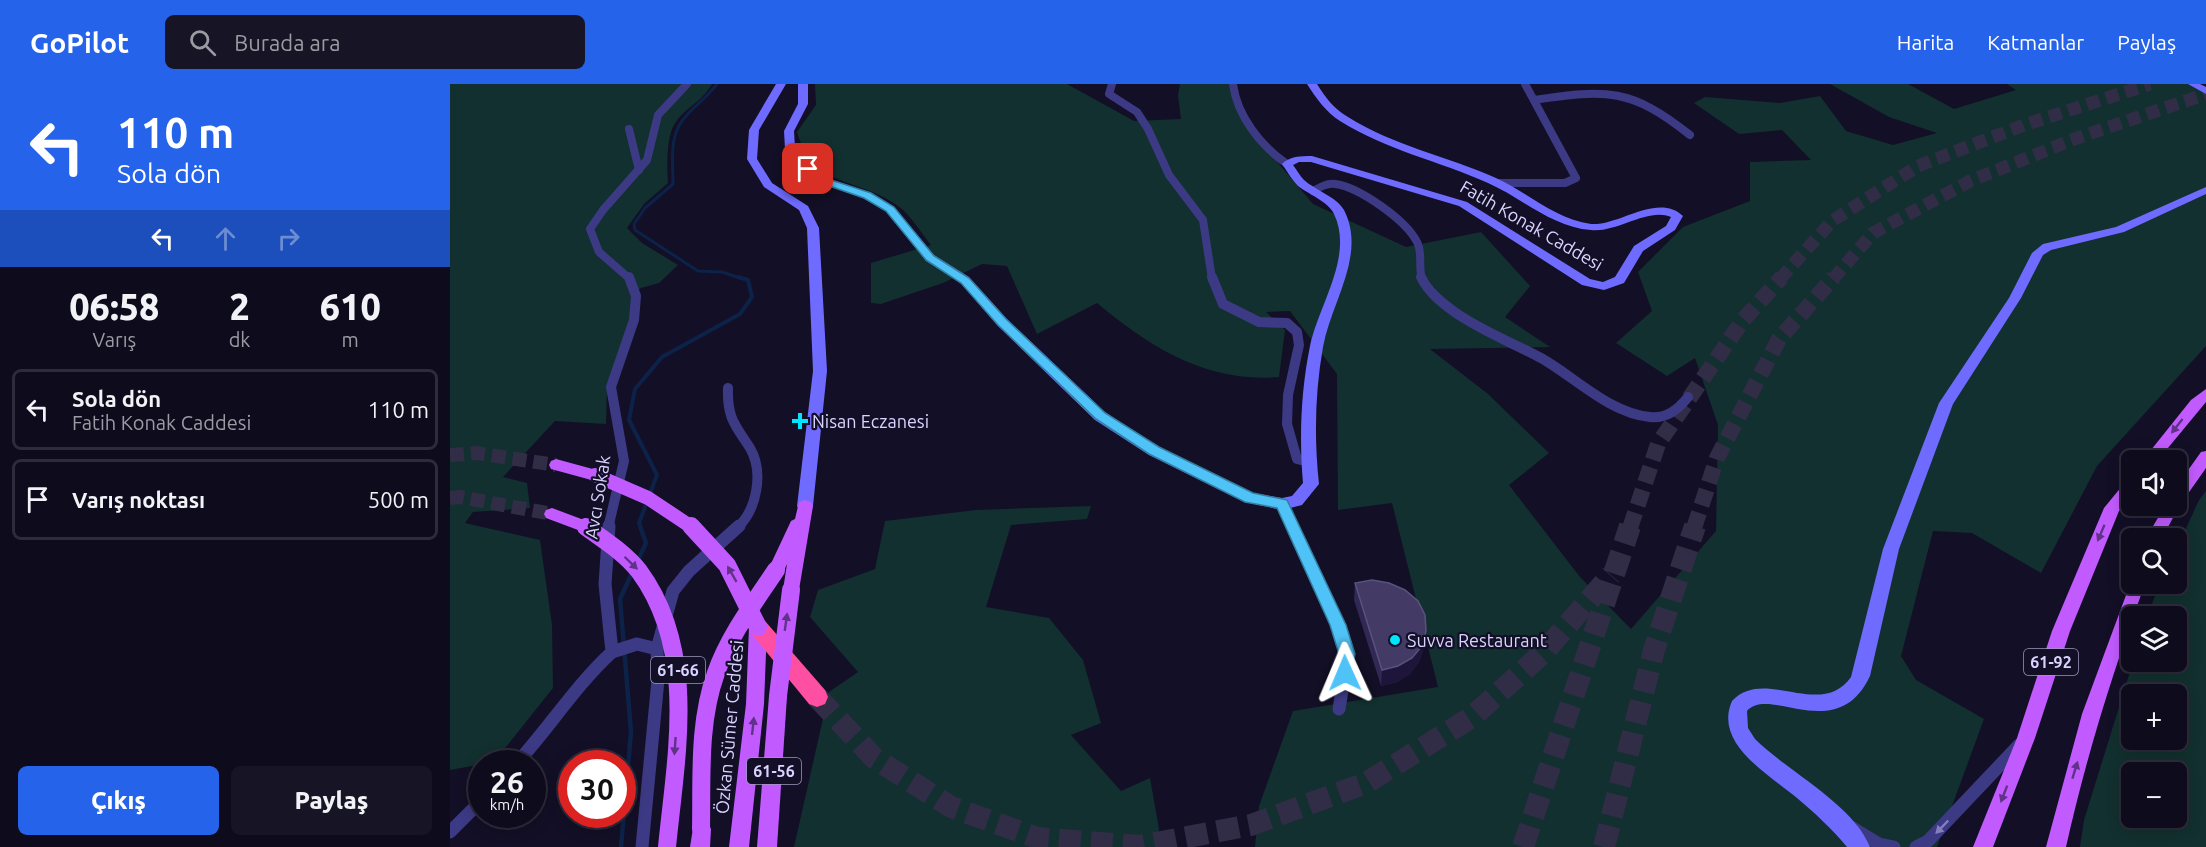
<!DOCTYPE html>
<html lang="tr">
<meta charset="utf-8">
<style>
:root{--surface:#0e0b1c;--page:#171425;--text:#f1f3f6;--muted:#9b9ba3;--line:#2e2b3b;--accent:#2563eb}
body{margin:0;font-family:Ubuntu,sans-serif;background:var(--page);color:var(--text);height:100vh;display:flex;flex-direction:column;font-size:22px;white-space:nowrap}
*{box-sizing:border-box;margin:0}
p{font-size:20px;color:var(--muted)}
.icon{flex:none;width:33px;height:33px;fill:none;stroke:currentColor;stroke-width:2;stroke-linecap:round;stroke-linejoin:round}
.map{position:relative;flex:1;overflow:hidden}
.side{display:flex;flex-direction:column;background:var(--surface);width:450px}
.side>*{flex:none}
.top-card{background:#2563eb;color:#fff;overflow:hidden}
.buttons{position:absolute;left:1671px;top:366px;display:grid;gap:12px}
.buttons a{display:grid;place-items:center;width:66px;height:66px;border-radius:9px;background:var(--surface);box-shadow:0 3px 15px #0003,0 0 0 2px var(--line);font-size:30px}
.speed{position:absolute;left:18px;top:666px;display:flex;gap:12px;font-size:30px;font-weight:700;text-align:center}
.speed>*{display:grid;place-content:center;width:78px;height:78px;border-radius:50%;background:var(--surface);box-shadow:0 3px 15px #0003,0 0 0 2px var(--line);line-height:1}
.speed small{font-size:15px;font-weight:400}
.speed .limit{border:9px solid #d22;background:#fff;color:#111}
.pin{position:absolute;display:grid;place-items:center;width:51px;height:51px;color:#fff;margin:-26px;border-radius:12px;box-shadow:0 3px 9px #0006}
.me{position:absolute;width:66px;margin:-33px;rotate:359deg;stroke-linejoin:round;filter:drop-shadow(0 0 4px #0008)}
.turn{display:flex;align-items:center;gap:21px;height:126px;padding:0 18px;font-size:27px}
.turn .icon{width:78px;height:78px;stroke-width:2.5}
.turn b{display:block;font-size:42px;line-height:51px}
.lanes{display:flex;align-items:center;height:57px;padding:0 18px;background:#0003;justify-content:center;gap:30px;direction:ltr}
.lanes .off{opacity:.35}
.eta{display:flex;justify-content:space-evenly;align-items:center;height:102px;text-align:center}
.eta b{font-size:36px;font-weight:800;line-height:42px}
.primary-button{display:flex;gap:12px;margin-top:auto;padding:12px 18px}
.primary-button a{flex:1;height:69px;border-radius:9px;background:var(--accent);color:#fff;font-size:24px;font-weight:800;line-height:69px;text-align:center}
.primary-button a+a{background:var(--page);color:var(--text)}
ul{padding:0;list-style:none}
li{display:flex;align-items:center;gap:18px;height:81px;margin:0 12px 9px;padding:0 6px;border:3px solid var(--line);border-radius:9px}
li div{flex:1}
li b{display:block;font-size:22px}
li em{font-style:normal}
header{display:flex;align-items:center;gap:36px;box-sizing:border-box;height:84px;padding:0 30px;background:var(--accent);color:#fff}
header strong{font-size:28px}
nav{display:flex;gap:33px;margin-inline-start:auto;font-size:21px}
.search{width:420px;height:54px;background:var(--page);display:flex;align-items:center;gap:15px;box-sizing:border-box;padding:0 21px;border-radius:9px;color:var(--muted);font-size:22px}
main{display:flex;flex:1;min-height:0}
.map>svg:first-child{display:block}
</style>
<header>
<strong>GoPilot</strong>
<div class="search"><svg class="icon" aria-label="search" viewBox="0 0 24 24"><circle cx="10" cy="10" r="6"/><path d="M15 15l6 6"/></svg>Burada ara</div>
<nav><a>Harita</a><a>Katmanlar</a><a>Paylaş</a></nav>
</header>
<main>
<section class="side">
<div class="top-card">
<div class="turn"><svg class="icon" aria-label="left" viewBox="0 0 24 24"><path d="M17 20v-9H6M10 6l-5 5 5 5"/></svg><div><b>110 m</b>Sola dön</div></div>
<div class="lanes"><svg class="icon" aria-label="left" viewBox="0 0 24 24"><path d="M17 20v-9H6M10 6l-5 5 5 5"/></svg><svg class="icon off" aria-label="ahead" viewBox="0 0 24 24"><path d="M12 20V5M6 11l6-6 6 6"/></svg><svg class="icon off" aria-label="right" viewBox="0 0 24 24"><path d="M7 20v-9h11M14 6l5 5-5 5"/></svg></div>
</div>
<div class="eta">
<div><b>06:58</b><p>Varış</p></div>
<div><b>2</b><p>dk</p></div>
<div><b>610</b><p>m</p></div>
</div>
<ul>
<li><svg class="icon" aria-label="left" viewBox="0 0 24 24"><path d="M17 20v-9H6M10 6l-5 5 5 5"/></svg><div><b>Sola dön</b><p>Fatih Konak Caddesi</p></div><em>110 m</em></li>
<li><svg class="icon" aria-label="arrive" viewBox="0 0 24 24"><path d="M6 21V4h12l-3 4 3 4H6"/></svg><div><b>Varış noktası</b></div><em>500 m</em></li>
</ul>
<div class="primary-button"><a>Çıkış</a><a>Paylaş</a></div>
</section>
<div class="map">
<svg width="1756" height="763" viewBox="0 0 1756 763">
<rect width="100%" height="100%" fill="#130f26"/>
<g fill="#12302f" fill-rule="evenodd">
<path d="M 0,0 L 262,0 C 251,19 236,23 226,38 C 216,50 217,83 218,99 L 194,120 L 177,144 L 192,159 L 228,181 L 209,199 L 191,204 L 182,211 L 179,248 L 157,305 L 156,340 L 105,337 L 53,393 L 77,399 L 80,424 L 23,428 L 15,439 L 90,456 L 102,541 L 103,604 L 44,678 L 0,686 Z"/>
<path d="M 365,0 L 617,0 L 684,37 L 731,35 L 728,12 L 730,0 L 779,0 L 785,17 L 817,66 L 863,120 L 956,163 L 1031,148 L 1080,202 L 1055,233 L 1100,263 L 980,265 L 1038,310 L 1099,369 L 1059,401 L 1130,493 L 1181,545 L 1266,447 L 1268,341 L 1245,274 L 1217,292 L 1166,259 L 1202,227 L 1188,188 L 1233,143 L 1300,117 L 1300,78 L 1361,76 L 1332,46 L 1289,50 L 1244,19 L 1255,13 L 1330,19 L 1370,12 L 1396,47 L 1443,61 L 1487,49 L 1439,33 L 1380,0 L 1458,0 L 1504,25 L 1566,6 L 1557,0 L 1744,0 L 1756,6 L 1756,262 L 1647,382 L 1591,489 L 1522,449 L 1483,447 L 1451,572 L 1466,596 L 1534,635 L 1487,763 L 805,763 L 809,722 L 843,627 L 988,603 L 942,419 L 888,426 L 887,290 L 840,227 L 816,228 L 835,246 L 829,293 C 757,299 701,264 647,219 L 587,250 L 557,182 L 532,180 L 493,199 L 431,220 L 421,219 L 421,179 L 481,161 C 471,149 461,131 448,122 C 408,93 364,105 347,48 L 366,21 Z"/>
<path d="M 1756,407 L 1756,763 L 1630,763 L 1634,736 L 1683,578 L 1726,578 L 1726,532 L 1697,532 L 1710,500 L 1726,500 L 1727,464 L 1749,416 ZM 1726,610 L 1726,656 L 1682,656 L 1682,610 ZM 1726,688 L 1726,734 L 1682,734 L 1682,688 Z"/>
<path d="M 641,422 L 637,435 L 561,441 L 536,523 L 599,534 L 633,576 L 651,639 L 621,651 L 671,707 L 700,694 L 709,745 L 705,763 L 344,763 L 379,608 L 408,588 L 360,533 L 368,506 L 425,485 L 435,437 L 526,426 Z"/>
</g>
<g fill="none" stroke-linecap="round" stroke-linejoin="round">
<path stroke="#0c2248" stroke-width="3" d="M 267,0 C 258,12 247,20 237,31 C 218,50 223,76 223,100 L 195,124 L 184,140 L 185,146 L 248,187 L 272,188 L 293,195"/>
<path stroke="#0c2248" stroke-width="4" d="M 191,444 L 189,439 L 207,391 L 179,336 L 185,305 L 212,273 L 290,230 L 302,213 L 298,196 L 288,193"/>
<g stroke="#0c2248" stroke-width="4.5">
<path d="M 188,476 L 196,459 L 190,442"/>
<path d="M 171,763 L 181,648 L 170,515 L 182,489"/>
</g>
<g stroke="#312d47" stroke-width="14" stroke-dasharray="14 7" stroke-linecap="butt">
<path d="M 0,371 L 26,369 L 106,381"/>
<path d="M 0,414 L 10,413 L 102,430"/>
</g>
<g stroke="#312d47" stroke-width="13" stroke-dasharray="13 7" stroke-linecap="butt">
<path d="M 1330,195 L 1382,137 L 1468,82 L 1574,41 L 1700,0"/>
<path d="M 1383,195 L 1423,149 L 1520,97 L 1627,54 L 1756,10"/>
</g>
<g stroke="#312d47" stroke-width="16" stroke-dasharray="16 8" stroke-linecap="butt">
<path d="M 1180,444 L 1208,360 L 1293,236 L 1332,193"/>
<path d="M 1244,444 L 1267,374 L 1329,255 L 1384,193"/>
</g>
<g stroke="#312d47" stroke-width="22" stroke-dasharray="22 10" stroke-linecap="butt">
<path d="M 367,613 L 424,674 L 501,723 L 588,754 L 690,762 L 801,741 L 916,699 L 1022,633 L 1093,569 L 1161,491"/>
<path d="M 1073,763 L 1180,442"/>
<path d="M 1154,763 L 1204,566 L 1245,442"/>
</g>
<g stroke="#3d3a85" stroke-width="8">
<path d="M 662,0 L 659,10 L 687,28 L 698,45 L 719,91 L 753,136 L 762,195"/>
<path d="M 783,0 C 787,32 811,62 837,80"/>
<path d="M 1084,16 C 1157,5 1181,4 1240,51"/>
<path d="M 179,45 L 189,86"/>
<path d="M 1048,99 L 1115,99 L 1126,94 L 1075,0"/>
<path d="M 863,107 C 870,103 877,99 885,100 C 909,103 956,136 967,158 C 973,169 968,182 972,195"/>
<path d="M 180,195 L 149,168 L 140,145 L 153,126 L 197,76 L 208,31 L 237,0"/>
</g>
<g stroke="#3d3a85" stroke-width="10">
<path d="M 762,193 L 773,220 L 809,238 L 837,239 L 847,248 L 849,261 L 838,311 L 837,340 L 847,375 L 859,378"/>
<path d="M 971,193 C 978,208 992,219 1006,229 C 1032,247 1063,259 1091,274 C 1125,293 1159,329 1200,333 C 1216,335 1228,326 1238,313"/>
<path d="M 278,304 C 277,334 285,341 300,364 C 314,388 307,426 287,444"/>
<path d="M 832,420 L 843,444"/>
<path d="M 158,444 L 174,377 L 161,303 L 184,236 L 186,212 L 179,193"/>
</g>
<g stroke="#3d3a85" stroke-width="13">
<path d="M 842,442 L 888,541 L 898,570 L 889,625"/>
<path d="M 162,568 L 187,560 L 207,565 L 223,507 L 239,487 L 289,442"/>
<path d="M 66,680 C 99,644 126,601 162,568 L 155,500 L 159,442"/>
<path d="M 1401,743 L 1429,760 L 1444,763"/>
<path d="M 0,748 L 32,716"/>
<path d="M 192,763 L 208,596 L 207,565"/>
<path d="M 1466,763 L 1478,757 L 1569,661"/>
</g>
<g fill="#6f6bff" fill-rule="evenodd">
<path d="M 326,0 L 336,0 L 309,46 L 307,75 L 322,99 L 358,122 L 369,144 L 377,287 L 363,422 L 361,426 L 349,426 L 347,422 L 363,287 L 357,144 L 349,126 L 314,103 L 297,75 L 299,46 Z"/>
<path d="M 348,0 L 358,0 L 358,20 L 344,47 L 345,64 L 375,94 L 421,110 L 444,123 L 484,171 L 519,193 L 557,235 L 655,328 L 709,363 L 803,409 L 832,414 L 842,412 L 853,399 C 849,353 851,306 860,262 C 869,220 904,172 884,130 C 879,118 858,110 848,102 C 842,96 837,87 832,80 C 840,72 850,72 862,72 L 1017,118 L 1140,195 L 1153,198 L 1165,193 L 1184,162 L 1216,142 L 1221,133 C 1198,123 1167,149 1141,146 C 1102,143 1072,114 1038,99 C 989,77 936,66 890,37 C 876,28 866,14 857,0 L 867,0 C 875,13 884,25 898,33 C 944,62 997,72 1046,94 C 1077,108 1106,136 1141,140 C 1169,142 1208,108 1233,132 L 1225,146 L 1193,167 L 1174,199 L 1154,206 L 1132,201 L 1009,122 L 861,78 L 849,78 L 843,81 C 847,86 850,92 854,96 C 865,106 887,113 894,126 C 917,171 881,218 873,263 C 865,308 864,354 869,400 L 852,421 L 832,426 L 795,418 L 699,371 L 645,336 L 547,241 L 511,199 L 476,177 L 436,127 L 413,114 L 367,98 L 335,65 L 334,47 L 348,20 Z"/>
<path d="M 1738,0 L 1750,0 L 1756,3 L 1756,10 Z"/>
<path d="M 1756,103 L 1756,110 L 1674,148 L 1601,166 L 1593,171 L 1571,214 L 1503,320 L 1449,465 L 1420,592 C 1387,662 1320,601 1297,627 L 1298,644 L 1305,655 C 1337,687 1403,720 1420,763 L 1397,763 C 1382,745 1365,729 1347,714 C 1320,691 1263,660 1282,617 C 1314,582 1371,636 1401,593 L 1433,465 L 1489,319 L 1559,214 L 1582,169 L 1593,160 L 1666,143 Z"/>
</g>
<g fill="#c25bff" fill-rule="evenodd">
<path d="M 1756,305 L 1756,318 L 1708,376 L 1693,376 L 1741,316 Z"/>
<path d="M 1756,367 L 1756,384 L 1730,421 L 1712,454 L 1696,454 L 1715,422 L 1726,422 L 1726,403 L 1751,368 Z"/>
<path d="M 106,375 L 150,387 L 153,391 L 150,395 L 145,397 L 101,385 L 99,381 L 101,377 Z"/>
<path d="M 1682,394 L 1682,411 L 1669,427 L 1620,547 L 1585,654 L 1543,763 L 1523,763 L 1567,654 L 1602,547 L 1654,424 L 1677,396 Z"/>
<path d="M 355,416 L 361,418 L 363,422 L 349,506 L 347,511 L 341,513 L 335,511 L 333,506 L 337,480 L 332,491 L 326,493 L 320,491 L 318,486 L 341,437 L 345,435 L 349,418 Z"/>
<path d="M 102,424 L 142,439 L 144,443 L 142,447 L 136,449 L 96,434 L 94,430 L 96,426 Z"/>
<path d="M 1682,495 L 1682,500 L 1695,500 C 1664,584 1636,673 1616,763 L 1596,763 L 1632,630 Z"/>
<path d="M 308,536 L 314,538 L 317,543 L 314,620 L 299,763 L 279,763 L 296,620 L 299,543 L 302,538 Z"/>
<path d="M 328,604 L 334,606 L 337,612 L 327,763 L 307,763 L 319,612 L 322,606 Z"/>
<path d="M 251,735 L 258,738 L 261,745 L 260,763 L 240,763 L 244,738 Z"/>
</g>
<path fill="#ff4fa3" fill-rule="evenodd" d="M 308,534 L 315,537 L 375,606 L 378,613 L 375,620 L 367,623 L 359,620 L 301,549 L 298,543 L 301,537 Z"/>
<path stroke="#c25bff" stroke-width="14" d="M 145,391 L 198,414 L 243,444"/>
<g stroke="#c25bff" stroke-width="18">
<path d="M 241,442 L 277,481 L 308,543"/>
<path d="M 136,443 C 154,456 175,469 189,487 C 248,567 226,671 217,763"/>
<path d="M 328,612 L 341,506"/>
<path d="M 251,745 C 252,693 248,639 266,589 C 279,552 304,519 326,486"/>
</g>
</g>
<path fill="#312854" d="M 905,499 L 974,563 L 969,578 L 960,590 L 947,598 L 931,602 L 904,516 Z"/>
<path fill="#1d163a" d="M 976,547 L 974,563 L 969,578 L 960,590 L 947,598 L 931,602 L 932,586 Z"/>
<path fill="#433a66" stroke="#5a527e" stroke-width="1.5" d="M 922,496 L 939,499 L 955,506 L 968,517 L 975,531 L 976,547 L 972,562 L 962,574 L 948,582 L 932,586 L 905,499 Z"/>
<defs><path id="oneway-solid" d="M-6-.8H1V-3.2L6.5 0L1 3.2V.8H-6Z" transform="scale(1.5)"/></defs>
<g fill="#623188">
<use href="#oneway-solid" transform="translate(1727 342) rotate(128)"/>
<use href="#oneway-solid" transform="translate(1651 449) rotate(113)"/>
<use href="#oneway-solid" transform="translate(181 479) rotate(44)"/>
<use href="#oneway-solid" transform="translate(282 490) rotate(-120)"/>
<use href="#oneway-solid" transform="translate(336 538) rotate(-82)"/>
<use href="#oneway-solid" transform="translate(303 642) rotate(-84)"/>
<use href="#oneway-solid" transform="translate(225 662) rotate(94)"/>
<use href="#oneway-solid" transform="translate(1625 686) rotate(-73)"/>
<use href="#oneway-solid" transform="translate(1554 710) rotate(111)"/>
</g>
<use fill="#837fbc" href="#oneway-solid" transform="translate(1492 743) rotate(134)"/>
<path fill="#4fc3f7" stroke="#337fa1" stroke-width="1.5" d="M 355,83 L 362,83 L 375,94 L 421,109 L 444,123 L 484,172 L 519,194 L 556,235 L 655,329 L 709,363 L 803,409 L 837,416 L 896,541 L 905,570 L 900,594 L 895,596 L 889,594 L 886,589 L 889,570 L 880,541 L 827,424 L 795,418 L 699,370 L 646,335 L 548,241 L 511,199 L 476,176 L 436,127 L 414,114 L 368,98 L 355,87 Z"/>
<g fill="#00e5ff" stroke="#130f26" stroke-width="2">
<path d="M347 328h6v6h6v6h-6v6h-6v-6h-6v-6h6z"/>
<circle cx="945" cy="556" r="6"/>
</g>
<g text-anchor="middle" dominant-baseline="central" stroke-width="4.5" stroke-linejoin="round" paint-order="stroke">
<g fill="#130f26" stroke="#9e99be" stroke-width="1.5">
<rect x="1574" y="565" width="54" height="26" rx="4.5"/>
<rect x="201" y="573" width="54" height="26" rx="4.5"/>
<rect x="297" y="674" width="54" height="26" rx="4.5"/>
</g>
<g font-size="16" font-weight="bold" fill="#d9d4ff">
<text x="1601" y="578">61-92</text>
<text x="228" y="586">61-66</text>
<text x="324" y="687">61-56</text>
</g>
<g font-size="18" fill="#d9d4ff" stroke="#130f26">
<text transform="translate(1082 141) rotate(30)">Fatih Konak Caddesi</text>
<text transform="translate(147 413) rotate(-81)">Avcı Sokak</text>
<text transform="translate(279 643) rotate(-85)">Özkan Sümer Caddesi</text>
</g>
<g font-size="18" fill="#d9d4ff" stroke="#130f26" text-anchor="start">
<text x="362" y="337">Nisan Eczanesi</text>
<text x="957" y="556">Suvva Restaurant</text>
</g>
</g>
</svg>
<div class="buttons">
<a><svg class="icon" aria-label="sound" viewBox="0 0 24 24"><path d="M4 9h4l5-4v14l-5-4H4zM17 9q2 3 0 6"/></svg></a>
<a><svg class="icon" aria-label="search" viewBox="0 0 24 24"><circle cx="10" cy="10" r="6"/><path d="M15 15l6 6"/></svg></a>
<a><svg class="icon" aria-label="layers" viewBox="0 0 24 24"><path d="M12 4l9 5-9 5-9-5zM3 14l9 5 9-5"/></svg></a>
<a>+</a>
<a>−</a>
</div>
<div class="speed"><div>26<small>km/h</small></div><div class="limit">30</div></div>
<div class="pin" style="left:358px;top:85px;background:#d93025"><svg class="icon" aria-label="arrive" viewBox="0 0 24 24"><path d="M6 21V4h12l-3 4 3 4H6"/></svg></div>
<svg class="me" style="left:895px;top:589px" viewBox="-20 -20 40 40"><path d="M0-17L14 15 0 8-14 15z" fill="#4fc3f7" stroke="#fff" stroke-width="4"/></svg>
</div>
</main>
